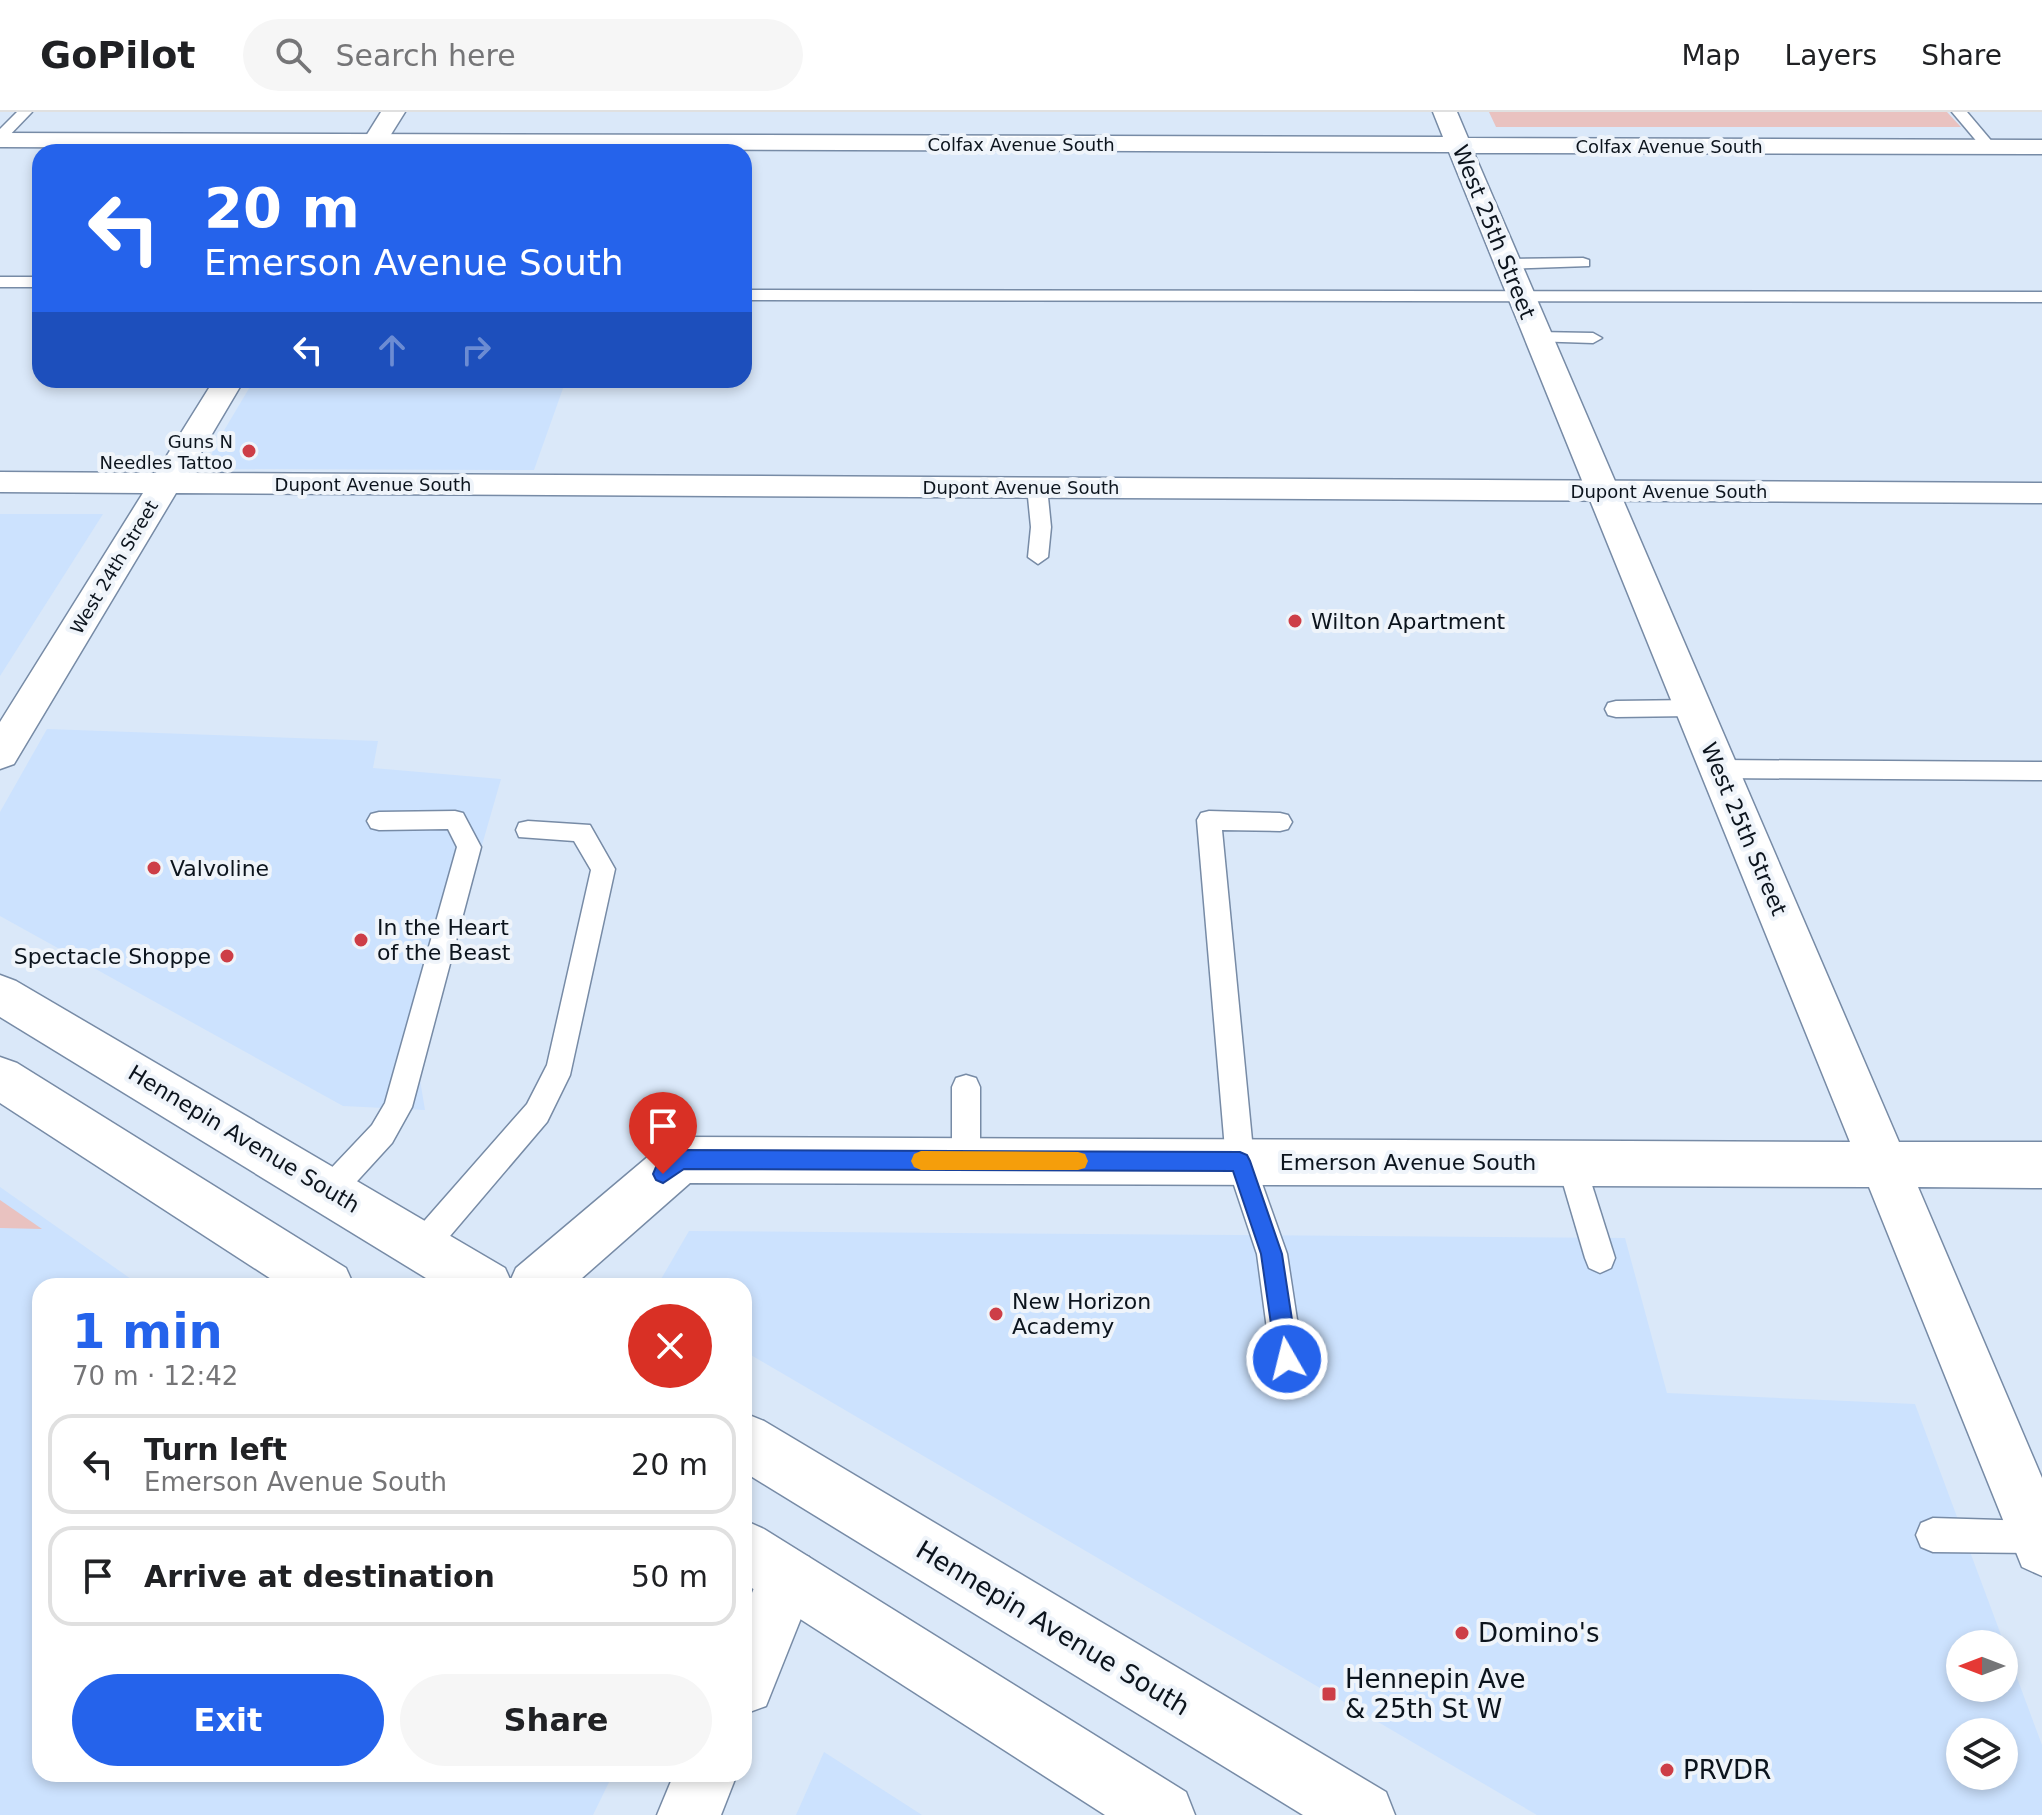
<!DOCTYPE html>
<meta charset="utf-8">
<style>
:root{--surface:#fff;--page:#f6f6f6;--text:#202124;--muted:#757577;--line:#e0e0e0;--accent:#2563eb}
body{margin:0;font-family:"DejaVu Sans",sans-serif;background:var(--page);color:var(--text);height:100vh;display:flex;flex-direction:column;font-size:30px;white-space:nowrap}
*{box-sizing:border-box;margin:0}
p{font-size:26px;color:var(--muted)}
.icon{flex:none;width:44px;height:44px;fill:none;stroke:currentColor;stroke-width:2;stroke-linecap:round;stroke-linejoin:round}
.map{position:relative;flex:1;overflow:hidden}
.details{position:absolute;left:32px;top:1166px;width:720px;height:504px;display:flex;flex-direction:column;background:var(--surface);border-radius:24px;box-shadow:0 4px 12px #0003}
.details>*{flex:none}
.top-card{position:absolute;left:32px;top:32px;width:720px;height:244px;border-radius:24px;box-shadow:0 4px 12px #0003;background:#2563eb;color:#fff;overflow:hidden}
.needle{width:52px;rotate:270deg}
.buttons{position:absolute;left:1946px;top:1518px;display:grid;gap:16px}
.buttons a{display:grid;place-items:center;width:72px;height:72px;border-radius:50%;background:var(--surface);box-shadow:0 4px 12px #0003;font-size:40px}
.pin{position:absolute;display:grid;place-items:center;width:68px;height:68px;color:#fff;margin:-82px -34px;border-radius:50% 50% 50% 0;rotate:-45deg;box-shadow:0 0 8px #0007}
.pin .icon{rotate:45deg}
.me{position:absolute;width:88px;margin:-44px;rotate:352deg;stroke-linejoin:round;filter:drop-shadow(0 0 6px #0008)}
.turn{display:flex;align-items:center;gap:28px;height:168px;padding:0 40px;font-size:36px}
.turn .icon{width:104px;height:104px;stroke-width:2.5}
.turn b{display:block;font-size:56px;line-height:68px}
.lanes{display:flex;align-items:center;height:76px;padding:0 40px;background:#0003;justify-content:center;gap:40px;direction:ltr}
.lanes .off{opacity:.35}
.round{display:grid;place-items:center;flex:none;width:84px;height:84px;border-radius:42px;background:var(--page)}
.overview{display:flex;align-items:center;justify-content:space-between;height:136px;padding:0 40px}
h1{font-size:48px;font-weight:700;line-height:60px;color:var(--accent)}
.cta{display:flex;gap:16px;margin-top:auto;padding:16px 40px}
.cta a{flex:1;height:92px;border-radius:48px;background:var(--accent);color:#fff;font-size:32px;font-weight:700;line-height:92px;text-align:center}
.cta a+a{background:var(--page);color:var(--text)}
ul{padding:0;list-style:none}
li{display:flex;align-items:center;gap:24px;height:100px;margin:0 16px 12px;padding:0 24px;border:4px solid var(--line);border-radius:24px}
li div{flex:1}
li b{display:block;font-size:30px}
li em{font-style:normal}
header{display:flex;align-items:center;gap:48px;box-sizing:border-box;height:112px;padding:0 40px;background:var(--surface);border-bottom:2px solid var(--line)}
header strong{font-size:38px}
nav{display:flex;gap:44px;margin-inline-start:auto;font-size:28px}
.search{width:560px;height:72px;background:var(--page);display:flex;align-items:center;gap:20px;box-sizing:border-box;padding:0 28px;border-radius:44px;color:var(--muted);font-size:30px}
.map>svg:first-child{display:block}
</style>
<header>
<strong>GoPilot</strong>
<div class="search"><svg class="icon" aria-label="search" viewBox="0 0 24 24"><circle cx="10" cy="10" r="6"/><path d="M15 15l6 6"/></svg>Search here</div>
<nav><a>Map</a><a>Layers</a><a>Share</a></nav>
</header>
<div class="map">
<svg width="2042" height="1703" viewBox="0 0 2042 1703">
<rect width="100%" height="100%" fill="#dae8f9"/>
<g fill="#cce2fe" fill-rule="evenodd">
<path d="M 254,268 L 566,268 L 534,358 L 216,357 L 210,351 L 213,337 Z"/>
<path d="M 0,402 L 103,402 L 0,564 Z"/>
<path d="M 47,617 L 378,629 L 373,656 L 501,667 L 418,956 L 425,998 L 343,994 L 0,804 L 0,700 Z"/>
<path d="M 0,1075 L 141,1174 L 40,1174 L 40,1662 L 613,1662 L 593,1703 L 0,1703 Z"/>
<path d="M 689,1119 L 1625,1126 L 1667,1281 L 1915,1292 L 2042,1633 L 2042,1703 L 1537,1703 L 744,1239 L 744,1174 L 657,1174 ZM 1960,1532 L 2004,1532 L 2004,1576 L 1960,1576 ZM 1960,1620 L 2004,1620 L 2004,1664 L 1960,1664 Z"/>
<path d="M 824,1640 L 922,1703 L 796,1703 Z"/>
</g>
<g fill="#e9c2c0">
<path d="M 1489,0 L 1947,0 L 1961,15 L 1496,15 Z"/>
<path d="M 0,1088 L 42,1117 L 0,1116 Z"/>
</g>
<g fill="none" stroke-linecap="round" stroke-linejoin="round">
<g stroke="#778ba6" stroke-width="3">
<g id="service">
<path d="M 17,0 L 32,0 L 5,28 L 0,29 L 0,17 Z"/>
<path d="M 1952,0 L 1967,0 L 1994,32 L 1994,38 L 1984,38 Z"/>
<path d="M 1583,146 L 1589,148 L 1589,154 L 1506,157 L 1498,152 L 1506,147 Z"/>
<rect x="0" y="165" width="40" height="10"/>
<path d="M 744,178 L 2042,180 L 2042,190 L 744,188 Z"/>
<path d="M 1537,220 L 1593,221 L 1602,226 L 1593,231 L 1531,229 L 1528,225 L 1531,221 Z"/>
<path d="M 1037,369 L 1047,375 L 1051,415 L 1048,445 L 1038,452 L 1028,445 L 1031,415 L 1027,375 Z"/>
<path d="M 1693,588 L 1701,590 L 1704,596 L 1701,602 L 1693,604 L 1616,605 L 1608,603 L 1605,597 L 1608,591 L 1616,589 Z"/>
<path d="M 1719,648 L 2042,650 L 2042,668 L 1719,666 L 1711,663 L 1707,657 L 1711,651 Z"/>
<path d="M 455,699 L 463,701 L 481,735 L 412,995 L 392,1031 L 339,1089 L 329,1093 L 319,1089 L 314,1079 L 319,1069 L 372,1013 L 385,991 L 457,735 L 448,717 L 379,718 L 371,716 L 367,709 L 371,702 L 379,700 Z"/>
<path d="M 1209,699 L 1280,701 L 1288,703 L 1292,710 L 1288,717 L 1280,719 L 1222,718 L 1254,1049 L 1287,1142 L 1303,1247 L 1298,1258 L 1287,1263 L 1276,1258 L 1271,1247 L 1257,1142 L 1226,1049 L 1197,708 L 1201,701 Z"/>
<path d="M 528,709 L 590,713 L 615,757 L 570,963 L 547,1010 L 433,1144 L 422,1148 L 411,1144 L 407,1134 L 411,1124 L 527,992 L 547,953 L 591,758 L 574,729 L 519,725 L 516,718 L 519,711 Z"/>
<path d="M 966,963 L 976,966 L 980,975 L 980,1049 L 976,1058 L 966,1062 L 956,1058 L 952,1049 L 952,975 L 956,966 Z"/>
<path d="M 1571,1038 L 1581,1042 L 1585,1051 L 1615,1146 L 1611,1156 L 1600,1161 L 1589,1156 L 1585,1146 L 1557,1051 L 1561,1042 Z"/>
<path d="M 1933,1406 L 2038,1409 L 2042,1411 L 2042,1441 L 1933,1440 L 1921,1435 L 1916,1423 L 1921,1411 Z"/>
</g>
</g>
<g stroke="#778ba6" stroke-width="3">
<g id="minor">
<path d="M 1433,0 L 1457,0 L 1468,26 L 2042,28 L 2042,42 L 1474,41 L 1899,1030 L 2042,1030 L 2042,1076 L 1918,1075 L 2042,1366 L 2042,1464 L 2022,1455 L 1869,1075 L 690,1071 L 573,1174 L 508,1174 L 516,1156 L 663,1032 L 680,1025 L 1850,1030 L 1449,40 L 0,35 L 0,21 L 1443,25 Z"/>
<path d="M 788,1437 L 809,1445 L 817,1466 L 766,1594 L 744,1602 L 744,1500 L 767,1445 Z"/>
<path d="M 674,1662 L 737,1662 L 721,1703 L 657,1703 Z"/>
</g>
</g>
<g stroke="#778ba6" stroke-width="3">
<g id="tertiary">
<path d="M 381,0 L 405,0 L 380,40 L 356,40 Z"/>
<path d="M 214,268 L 244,268 L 189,361 L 2042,371 L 2042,391 L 176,381 L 14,652 L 0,657 L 0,610 L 143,381 L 0,380 L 0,360 L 156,361 Z"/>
</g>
</g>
<g stroke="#778ba6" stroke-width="3">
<g id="primary">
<path d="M 0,863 L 16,869 L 505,1156 L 513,1174 L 439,1174 L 0,905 Z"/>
<path d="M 0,945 L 17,951 L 346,1156 L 354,1174 L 282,1174 L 0,991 Z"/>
<path d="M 744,1301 L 764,1309 L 1386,1680 L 1395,1703 L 1303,1703 L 744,1360 Z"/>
<path d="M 744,1408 L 764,1417 L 1186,1680 L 1195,1703 L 1105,1703 L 744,1471 Z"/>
</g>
</g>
<use href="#service" fill="#fff" fill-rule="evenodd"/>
<use href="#minor" fill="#fff" fill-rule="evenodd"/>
<use href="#tertiary" fill="#fff" fill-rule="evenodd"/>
<use href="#primary" fill="#fff" fill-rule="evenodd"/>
</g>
<path fill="#2563eb" stroke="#184099" stroke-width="2" d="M 680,1038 L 1240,1040 L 1247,1043 L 1250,1049 L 1282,1142 L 1298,1247 L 1294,1255 L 1287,1258 L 1279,1255 L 1276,1247 L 1261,1142 L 1233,1059 L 684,1057 L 663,1071 L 656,1068 L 653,1062 L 656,1055 Z"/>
<path fill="#f59e0b" d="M 921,1039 L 1078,1040 L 1085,1042 L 1088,1049 L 1085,1056 L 1078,1058 L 921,1058 L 914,1055 L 911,1049 L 914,1042 Z"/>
<g fill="#cd3e47" stroke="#eff4fa" stroke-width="3">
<circle cx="249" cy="339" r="8"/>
<circle cx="1295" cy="509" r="8"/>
<circle cx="154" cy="756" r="8"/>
<circle cx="361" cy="828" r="8"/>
<circle cx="227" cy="844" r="8"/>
<circle cx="996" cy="1202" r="8"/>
<circle cx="1462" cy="1521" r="8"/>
<rect x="1321" y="1574" width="16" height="16" rx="4"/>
<circle cx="1667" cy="1658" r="8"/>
</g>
<g text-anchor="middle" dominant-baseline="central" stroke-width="8" stroke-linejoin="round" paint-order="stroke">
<g font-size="18" fill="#0c141d" stroke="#eff4fa">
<text x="1021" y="32">Colfax Avenue South</text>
<text x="1669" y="34">Colfax Avenue South</text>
<text x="373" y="372">Dupont Avenue South</text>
<text x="1021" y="375">Dupont Avenue South</text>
<text x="1669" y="379">Dupont Avenue South</text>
<text transform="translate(114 455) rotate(-59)">West 24th Street</text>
</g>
<g font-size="18" fill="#0c141d" stroke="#eff4fa" text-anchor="end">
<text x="233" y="329">Guns N<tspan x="233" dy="21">Needles Tattoo</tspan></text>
</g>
<g font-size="22" fill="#0c141d" stroke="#eff4fa">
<text transform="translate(1494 120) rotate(68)">West 25th Street</text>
<text transform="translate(1744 717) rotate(67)">West 25th Street</text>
<text transform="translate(244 1027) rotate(31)">Hennepin Avenue South</text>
<text x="1408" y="1050">Emerson Avenue South</text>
</g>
<g font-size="22" fill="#0c141d" stroke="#eff4fa" text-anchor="start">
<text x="1311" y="509">Wilton Apartment</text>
<text x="170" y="756">Valvoline</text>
<text x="377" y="815">In the Heart<tspan x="377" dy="25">of the Beast</tspan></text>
<text x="211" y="844" text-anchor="end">Spectacle Shoppe</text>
<text x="1012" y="1189">New Horizon<tspan x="1012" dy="25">Academy</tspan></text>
</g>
<g font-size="26" fill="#0c141d" stroke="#eff4fa">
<text transform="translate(1053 1516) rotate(31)">Hennepin Avenue South</text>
</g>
<g font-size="26" fill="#0c141d" stroke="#eff4fa" text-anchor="start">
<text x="1478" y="1521">Domino's</text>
<text x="1345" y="1567">Hennepin Ave<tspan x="1345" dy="30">&amp; 25th St W</tspan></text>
<text x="1683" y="1658">PRVDR</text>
</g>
</g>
</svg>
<div class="buttons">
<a><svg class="needle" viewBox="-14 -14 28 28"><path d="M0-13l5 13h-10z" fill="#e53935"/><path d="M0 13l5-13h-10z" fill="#757577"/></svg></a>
<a><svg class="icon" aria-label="layers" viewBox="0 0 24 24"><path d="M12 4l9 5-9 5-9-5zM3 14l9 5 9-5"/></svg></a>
</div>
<div class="pin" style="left:663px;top:1062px;background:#d93025"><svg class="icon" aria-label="arrive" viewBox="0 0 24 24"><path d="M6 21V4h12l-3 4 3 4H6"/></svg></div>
<svg class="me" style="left:1287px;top:1247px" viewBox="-20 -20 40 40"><circle r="17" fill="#2563eb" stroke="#fff" stroke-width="3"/><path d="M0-11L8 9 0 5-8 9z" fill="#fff"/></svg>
<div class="top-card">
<div class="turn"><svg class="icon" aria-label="left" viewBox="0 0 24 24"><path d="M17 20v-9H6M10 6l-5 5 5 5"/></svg><div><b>20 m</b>Emerson Avenue South</div></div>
<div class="lanes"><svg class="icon" aria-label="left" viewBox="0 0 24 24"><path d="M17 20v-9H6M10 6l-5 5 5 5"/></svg><svg class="icon off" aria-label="ahead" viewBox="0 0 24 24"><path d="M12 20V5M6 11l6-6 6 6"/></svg><svg class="icon off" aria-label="right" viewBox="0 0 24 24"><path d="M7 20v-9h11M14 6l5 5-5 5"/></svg></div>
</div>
<section class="details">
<div class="overview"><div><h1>1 min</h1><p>70 m · 12:42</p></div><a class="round" style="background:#d93025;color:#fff"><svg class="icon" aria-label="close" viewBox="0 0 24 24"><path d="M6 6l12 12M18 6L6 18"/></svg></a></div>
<ul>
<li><svg class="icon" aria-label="left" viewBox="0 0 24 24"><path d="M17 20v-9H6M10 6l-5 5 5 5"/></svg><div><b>Turn left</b><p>Emerson Avenue South</p></div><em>20 m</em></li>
<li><svg class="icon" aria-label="arrive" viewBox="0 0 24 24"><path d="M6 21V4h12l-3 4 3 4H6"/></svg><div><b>Arrive at destination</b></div><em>50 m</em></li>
</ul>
<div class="cta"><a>Exit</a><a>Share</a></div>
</section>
</div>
